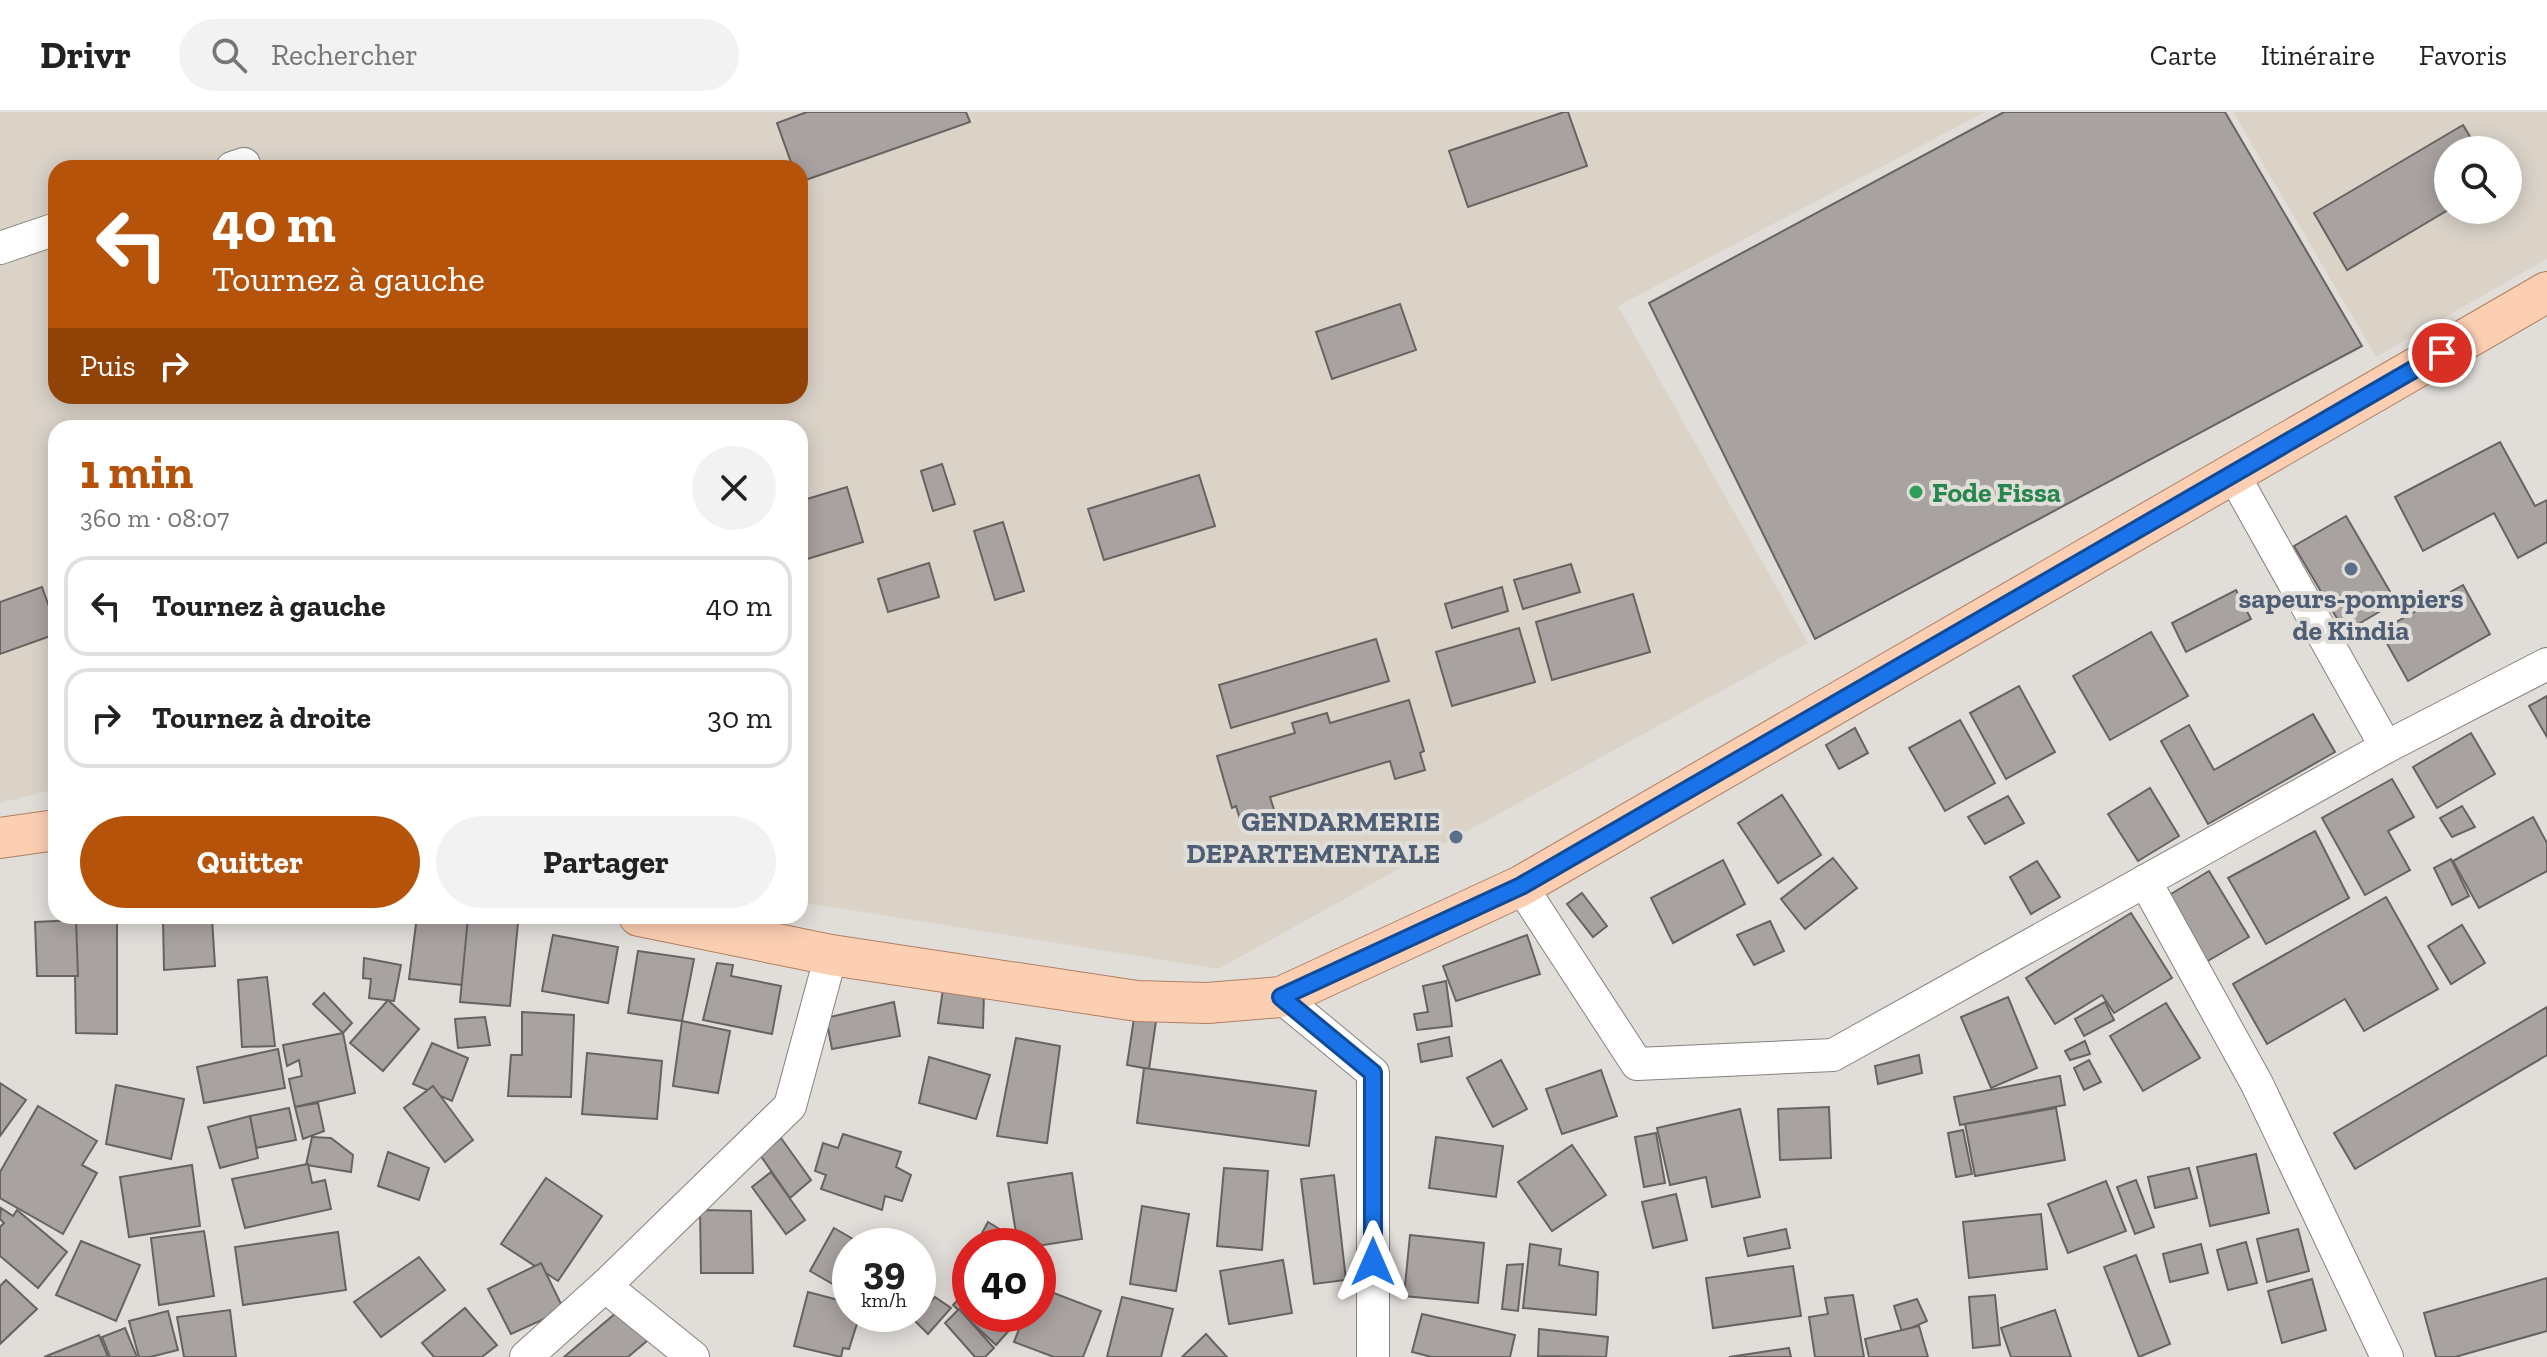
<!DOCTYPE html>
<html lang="fr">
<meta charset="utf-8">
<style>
:root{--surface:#fff;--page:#f2f2f2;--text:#222;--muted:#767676;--line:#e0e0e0;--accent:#b45309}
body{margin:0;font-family:"Zilla Slab",serif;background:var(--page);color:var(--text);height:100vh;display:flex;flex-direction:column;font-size:30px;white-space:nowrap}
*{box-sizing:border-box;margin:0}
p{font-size:26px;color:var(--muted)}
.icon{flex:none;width:44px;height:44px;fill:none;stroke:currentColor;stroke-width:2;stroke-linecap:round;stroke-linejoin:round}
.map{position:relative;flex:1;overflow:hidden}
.drawer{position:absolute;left:48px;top:308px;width:760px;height:504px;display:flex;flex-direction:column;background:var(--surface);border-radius:24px;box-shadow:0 4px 20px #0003}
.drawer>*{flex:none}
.guide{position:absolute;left:48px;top:48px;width:760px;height:244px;border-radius:24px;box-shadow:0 4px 20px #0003;background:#b45309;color:#fff;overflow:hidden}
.fabs{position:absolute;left:2434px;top:24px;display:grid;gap:16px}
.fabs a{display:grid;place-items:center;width:88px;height:88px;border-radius:50%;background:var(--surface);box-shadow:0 4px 20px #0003;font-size:40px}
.speed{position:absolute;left:832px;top:1116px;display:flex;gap:16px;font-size:40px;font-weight:700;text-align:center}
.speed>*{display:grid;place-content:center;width:104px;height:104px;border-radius:50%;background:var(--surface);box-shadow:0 4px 20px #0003;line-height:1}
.speed small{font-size:20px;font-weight:400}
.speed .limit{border:12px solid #d22;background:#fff;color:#111}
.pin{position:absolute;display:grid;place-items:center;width:68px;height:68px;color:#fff;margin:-34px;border:4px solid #fff;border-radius:50%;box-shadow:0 2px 8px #0007}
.me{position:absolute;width:88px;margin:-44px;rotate:0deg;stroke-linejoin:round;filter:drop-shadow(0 0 6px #0008)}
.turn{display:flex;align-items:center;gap:28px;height:168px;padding:0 32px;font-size:36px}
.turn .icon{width:104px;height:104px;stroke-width:2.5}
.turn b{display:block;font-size:56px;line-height:68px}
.then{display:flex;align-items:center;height:76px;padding:0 32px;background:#0003;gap:16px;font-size:30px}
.round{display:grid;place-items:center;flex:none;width:84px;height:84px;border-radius:42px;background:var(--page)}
.summary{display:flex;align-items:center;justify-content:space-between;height:136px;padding:0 32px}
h1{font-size:48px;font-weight:700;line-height:60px;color:var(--accent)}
.button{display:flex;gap:16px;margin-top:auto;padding:16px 32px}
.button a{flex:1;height:92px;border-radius:48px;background:var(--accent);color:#fff;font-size:32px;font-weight:700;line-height:92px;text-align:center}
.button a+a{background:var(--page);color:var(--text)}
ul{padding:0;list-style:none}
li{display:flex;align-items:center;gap:24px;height:100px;margin:0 16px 12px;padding:0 16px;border:4px solid var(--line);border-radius:24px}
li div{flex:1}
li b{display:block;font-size:30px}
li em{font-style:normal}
header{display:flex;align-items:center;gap:48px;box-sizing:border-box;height:112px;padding:0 40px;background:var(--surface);border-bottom:2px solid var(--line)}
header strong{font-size:38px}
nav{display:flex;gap:44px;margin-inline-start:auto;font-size:28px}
.search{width:560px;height:72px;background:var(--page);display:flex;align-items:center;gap:20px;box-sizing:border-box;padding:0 28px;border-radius:44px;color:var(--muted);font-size:30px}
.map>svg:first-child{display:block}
</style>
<header>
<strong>Drivr</strong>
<div class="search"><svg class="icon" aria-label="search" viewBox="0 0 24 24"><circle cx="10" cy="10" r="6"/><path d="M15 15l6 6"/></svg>Rechercher</div>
<nav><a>Carte</a><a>Itinéraire</a><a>Favoris</a></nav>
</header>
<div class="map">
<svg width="2547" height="1245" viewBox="0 0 2547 1245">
<rect width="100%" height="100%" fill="#e1deda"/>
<g fill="#dbd3c8" fill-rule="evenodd">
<path d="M 0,0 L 1985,0 L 1618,194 L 1808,531 L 1218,857 L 800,790 L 800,316 L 56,316 L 56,677 L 0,691 ZM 56,56 L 800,56 L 800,284 L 56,284 Z"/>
<path d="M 2233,0 L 2547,0 L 2547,147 L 2376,245 ZM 2448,38 L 2508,38 L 2508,98 L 2448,98 Z"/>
</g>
<g fill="#a8a2a0" stroke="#686361" stroke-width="2">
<path d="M 807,0 L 966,0 L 970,10 L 800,70 L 800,56 L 793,56 L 777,11 Z"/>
<path d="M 1564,0 L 1568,0 L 1587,54 L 1468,95 L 1449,39 Z"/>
<path d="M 2004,0 L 2225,0 L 2362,234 L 1815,527 L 1649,191 Z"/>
<path d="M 2463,13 L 2478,38 L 2448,38 L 2448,98 L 2347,158 L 2314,101 Z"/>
<path d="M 1400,192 L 1416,238 L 1332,267 L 1316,220 Z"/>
<path d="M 2500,330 L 2535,394 L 2547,388 L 2547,430 L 2518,446 L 2494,401 L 2423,439 L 2395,385 Z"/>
<path d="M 942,352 L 955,392 L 933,399 L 921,359 Z"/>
<path d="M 1199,363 L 1215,414 L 1104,448 L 1088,397 Z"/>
<path d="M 847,375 L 863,430 L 804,448 L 800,434 L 800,389 Z"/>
<path d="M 2346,404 L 2396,490 L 2345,520 L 2294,434 Z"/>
<path d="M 1003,410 L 1024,479 L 995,488 L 974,419 Z"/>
<path d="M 929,451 L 939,485 L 888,500 L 878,467 Z"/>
<path d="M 1571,452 L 1580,480 L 1523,497 L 1514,468 Z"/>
<path d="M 2463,473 L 2490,522 L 2408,569 L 2380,519 Z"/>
<path d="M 42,475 L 56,514 L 56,522 L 0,542 L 0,490 Z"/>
<path d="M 1502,475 L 1508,499 L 1452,516 L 1445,492 Z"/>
<path d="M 2236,478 L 2251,507 L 2186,540 L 2172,511 Z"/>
<path d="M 1633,482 L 1650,540 L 1552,568 L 1536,510 Z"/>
<path d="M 1519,516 L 1535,570 L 1452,594 L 1436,540 Z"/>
<path d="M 2151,520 L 2188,584 L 2110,628 L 2073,564 Z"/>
<path d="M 1376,527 L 1389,569 L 1231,616 L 1219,573 Z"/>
<path d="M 2019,574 L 2055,640 L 2006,667 L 1970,601 Z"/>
<path d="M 2547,584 L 2547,625 L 2529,594 Z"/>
<path d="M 1409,588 L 1424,639 L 1420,641 L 1425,658 L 1395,667 L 1390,649 L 1270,685 L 1276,704 L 1242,714 L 1236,694 L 1232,696 L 1217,644 L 1295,621 L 1292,611 L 1327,601 L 1330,611 Z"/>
<path d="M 2313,602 L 2335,640 L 2208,712 L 2161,629 L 2189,613 L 2214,658 Z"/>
<path d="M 1960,608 L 1995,671 L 1945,699 L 1909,636 Z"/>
<path d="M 1855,616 L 1868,641 L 1839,657 L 1826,633 Z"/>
<path d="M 2471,621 L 2495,662 L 2437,696 L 2413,655 Z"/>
<path d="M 2392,667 L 2414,705 L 2388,719 L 2410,758 L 2365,783 L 2322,706 Z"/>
<path d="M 2150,676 L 2179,724 L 2138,749 L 2108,702 Z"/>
<path d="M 1782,683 L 1821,743 L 1778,771 L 1738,711 Z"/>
<path d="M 2008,684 L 2024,711 L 1985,732 L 1968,705 Z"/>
<path d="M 2462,694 L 2475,715 L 2452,725 L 2440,706 Z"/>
<path d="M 2533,705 L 2547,731 L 2547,759 L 2479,796 L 2453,749 Z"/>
<path d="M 2315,719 L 2349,786 L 2266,832 L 2228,766 Z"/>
<path d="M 1833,746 L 1857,776 L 1805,817 L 1781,787 Z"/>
<path d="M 2451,747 L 2469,784 L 2452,793 L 2434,756 Z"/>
<path d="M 1723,748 L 1745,792 L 1673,831 L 1651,786 Z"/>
<path d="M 2037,749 L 2060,785 L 2031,802 L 2010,765 Z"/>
<path d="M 2209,759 L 2249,825 L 2206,850 L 2166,785 Z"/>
<path d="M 1582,781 L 1607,814 L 1593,825 L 1567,792 Z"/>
<path d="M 2386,785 L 2438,877 L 2364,919 L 2345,887 L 2267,932 L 2233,872 Z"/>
<path d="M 2131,801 L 2172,866 L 2114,901 L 2102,883 L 2055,912 L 2026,866 Z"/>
<path d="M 74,804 L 117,804 L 117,922 L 76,921 Z"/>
<path d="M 417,804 L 471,804 L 462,873 L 409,867 Z"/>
<path d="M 468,805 L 518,811 L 510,894 L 460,890 Z"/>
<path d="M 212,806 L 215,854 L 164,858 L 163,807 Z"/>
<path d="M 76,808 L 78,864 L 37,864 L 35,810 Z"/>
<path d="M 1770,809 L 1784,839 L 1754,853 L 1737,823 Z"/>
<path d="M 2462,813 L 2485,851 L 2451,872 L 2428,834 Z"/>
<path d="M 553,823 L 618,835 L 608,891 L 542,879 Z"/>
<path d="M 1527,823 L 1540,862 L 1456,889 L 1443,854 Z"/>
<path d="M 638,839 L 694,847 L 682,909 L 628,901 Z"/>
<path d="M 364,846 L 401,853 L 394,889 L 369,886 L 371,867 L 363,866 Z"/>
<path d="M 717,851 L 733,853 L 731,864 L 781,874 L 772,922 L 703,908 Z"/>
<path d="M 267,865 L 275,934 L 242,935 L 238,868 Z"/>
<path d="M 1446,869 L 1452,914 L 1417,918 L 1414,902 L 1428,900 L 1423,874 Z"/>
<path d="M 943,877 L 984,880 L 983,916 L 938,911 Z"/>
<path d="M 324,881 L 352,911 L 343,921 L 313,892 Z"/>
<path d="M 2008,885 L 2037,956 L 1991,976 L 1961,905 Z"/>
<path d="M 388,888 L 419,917 L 383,959 L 350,931 Z"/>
<path d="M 894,890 L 900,924 L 832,937 L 826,906 Z"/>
<path d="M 2105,890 L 2114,908 L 2084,924 L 2075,907 Z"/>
<path d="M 2166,891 L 2200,946 L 2143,979 L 2110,924 Z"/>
<path d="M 2547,895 L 2547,943 L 2355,1057 L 2334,1021 Z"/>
<path d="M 522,900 L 574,903 L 571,985 L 508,984 L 511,943 L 522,943 Z"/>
<path d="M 485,905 L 490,933 L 458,936 L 455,907 Z"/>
<path d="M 1134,906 L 1156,909 L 1149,957 L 1127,953 Z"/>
<path d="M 682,909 L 730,919 L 718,981 L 673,974 Z"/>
<path d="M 343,921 L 355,981 L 295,995 L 289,967 L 302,964 L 299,948 L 287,954 L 283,933 Z"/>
<path d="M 1449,925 L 1452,944 L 1421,950 L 1418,932 Z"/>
<path d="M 1016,926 L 1060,934 L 1047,1031 L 997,1024 Z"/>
<path d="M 2085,929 L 2090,942 L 2070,948 L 2065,939 Z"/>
<path d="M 432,931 L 468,946 L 452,989 L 413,972 Z"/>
<path d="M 278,937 L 285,976 L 204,991 L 197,955 Z"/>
<path d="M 587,941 L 662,949 L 657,1007 L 582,1002 Z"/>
<path d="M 1919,943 L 1922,961 L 1878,972 L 1875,954 Z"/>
<path d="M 929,945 L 990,963 L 976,1007 L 919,991 Z"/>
<path d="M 1501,948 L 1527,997 L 1493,1015 L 1467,966 Z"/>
<path d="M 2089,948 L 2101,970 L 2084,978 L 2074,956 Z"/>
<path d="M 1144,956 L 1316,979 L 1309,1034 L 1137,1011 Z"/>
<path d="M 1601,958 L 1617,1004 L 1562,1022 L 1546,977 Z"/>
<path d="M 2060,964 L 2065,993 L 1960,1013 L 1954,985 Z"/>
<path d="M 0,971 L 26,988 L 0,1024 Z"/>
<path d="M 116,973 L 184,987 L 171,1047 L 106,1032 Z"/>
<path d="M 433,974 L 473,1028 L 445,1050 L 404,996 Z"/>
<path d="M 318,991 L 324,1019 L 303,1027 L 295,995 Z"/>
<path d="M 38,994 L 97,1029 L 82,1053 L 97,1061 L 63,1122 L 0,1086 L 0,1060 Z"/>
<path d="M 1829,995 L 1831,1046 L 1780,1048 L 1778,997 Z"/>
<path d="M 289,996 L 296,1028 L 256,1036 L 250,1004 Z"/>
<path d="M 2056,996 L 2065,1048 L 1975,1064 L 1965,1012 Z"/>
<path d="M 1740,997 L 1760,1085 L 1712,1095 L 1706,1065 L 1670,1073 L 1657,1016 Z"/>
<path d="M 250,1004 L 258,1046 L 220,1056 L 208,1015 Z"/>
<path d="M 1963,1018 L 1972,1062 L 1956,1065 L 1948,1021 Z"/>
<path d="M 1656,1021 L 1665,1071 L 1644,1075 L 1635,1025 Z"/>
<path d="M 843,1022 L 901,1040 L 896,1055 L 911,1063 L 902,1089 L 885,1084 L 882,1098 L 821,1077 L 826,1063 L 815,1059 L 823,1031 L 838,1036 Z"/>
<path d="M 312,1025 L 331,1026 L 353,1043 L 351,1060 L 306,1053 Z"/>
<path d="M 1436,1025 L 1503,1034 L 1496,1085 L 1429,1076 Z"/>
<path d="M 781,1026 L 811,1068 L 790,1086 L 760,1043 Z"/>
<path d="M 1572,1033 L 1606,1083 L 1552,1119 L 1518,1070 Z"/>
<path d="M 388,1040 L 429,1056 L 419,1088 L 378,1074 Z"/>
<path d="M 2256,1042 L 2269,1101 L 2210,1114 L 2197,1055 Z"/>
<path d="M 308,1052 L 312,1071 L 325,1068 L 331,1097 L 245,1116 L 232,1067 Z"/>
<path d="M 192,1053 L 200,1114 L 129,1125 L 120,1065 Z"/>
<path d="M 1224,1056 L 1268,1059 L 1262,1138 L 1217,1134 Z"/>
<path d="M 2189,1056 L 2197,1086 L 2155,1096 L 2148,1065 Z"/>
<path d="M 771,1060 L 805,1108 L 786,1122 L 752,1075 Z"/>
<path d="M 1072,1061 L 1082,1127 L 1037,1134 L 1018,1134 L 1008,1071 Z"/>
<path d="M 1334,1063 L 1346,1168 L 1314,1172 L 1301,1067 Z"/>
<path d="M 546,1066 L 602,1104 L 558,1169 L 501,1132 Z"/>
<path d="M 2136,1068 L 2154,1115 L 2135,1122 L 2117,1075 Z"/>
<path d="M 2106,1069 L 2126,1119 L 2068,1141 L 2048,1092 Z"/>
<path d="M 1676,1082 L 1687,1128 L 1653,1136 L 1642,1090 Z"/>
<path d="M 1142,1094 L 1189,1102 L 1176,1179 L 1130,1172 Z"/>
<path d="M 1,1096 L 13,1104 L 17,1098 L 67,1140 L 38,1176 L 0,1144 L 0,1115 L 4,1111 L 0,1107 Z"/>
<path d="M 700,1098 L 751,1099 L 753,1161 L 701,1161 Z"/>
<path d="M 2041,1102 L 2047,1157 L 1969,1166 L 1963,1110 Z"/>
<path d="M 988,1110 L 1027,1134 L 975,1134 Z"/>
<path d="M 834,1116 L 865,1134 L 850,1134 L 850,1182 L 810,1159 Z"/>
<path d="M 1786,1117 L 1790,1136 L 1748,1144 L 1744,1126 Z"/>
<path d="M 2298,1117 L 2309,1159 L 2267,1170 L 2257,1127 Z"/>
<path d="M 204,1119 L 214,1184 L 159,1193 L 151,1126 Z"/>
<path d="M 338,1120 L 346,1178 L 243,1193 L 235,1135 Z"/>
<path d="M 1410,1123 L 1484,1131 L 1478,1191 L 1404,1184 Z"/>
<path d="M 81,1129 L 140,1153 L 116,1209 L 56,1183 Z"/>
<path d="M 2246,1130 L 2257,1171 L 2228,1178 L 2217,1138 Z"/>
<path d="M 1530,1132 L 1561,1137 L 1559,1153 L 1598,1160 L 1596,1203 L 1523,1196 Z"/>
<path d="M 2201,1132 L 2208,1161 L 2170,1170 L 2163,1142 Z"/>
<path d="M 970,1143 L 970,1176 L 956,1168 Z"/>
<path d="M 2136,1143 L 2170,1232 L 2139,1245 L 2104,1155 Z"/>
<path d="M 419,1145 L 445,1178 L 381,1225 L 354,1190 Z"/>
<path d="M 1283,1148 L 1292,1201 L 1229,1212 L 1220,1159 Z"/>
<path d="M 541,1151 L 564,1198 L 511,1222 L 488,1177 Z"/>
<path d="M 1523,1152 L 1518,1199 L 1502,1197 L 1507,1153 Z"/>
<path d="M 1793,1154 L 1801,1204 L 1713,1216 L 1706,1166 Z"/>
<path d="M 2547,1166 L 2547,1219 L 2455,1245 L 2436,1245 L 2424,1201 Z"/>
<path d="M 2312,1167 L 2326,1218 L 2282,1231 L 2268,1179 Z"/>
<path d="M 6,1168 L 37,1197 L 0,1232 L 0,1174 Z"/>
<path d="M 970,1175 L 970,1202 L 1003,1202 L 1014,1213 L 996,1233 L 953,1193 Z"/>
<path d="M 1038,1175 L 1101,1199 L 1083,1245 L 1054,1245 L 1014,1230 L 1025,1202 L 1038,1202 Z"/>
<path d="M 808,1180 L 850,1191 L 850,1202 L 860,1202 L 849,1237 L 843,1236 L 841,1245 L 794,1234 Z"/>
<path d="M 1853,1183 L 1864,1245 L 1815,1245 L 1809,1205 L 1828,1202 L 1825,1186 Z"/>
<path d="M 1995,1183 L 2000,1233 L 1973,1236 L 1969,1185 Z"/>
<path d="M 935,1185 L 951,1196 L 928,1222 L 914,1208 Z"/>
<path d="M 1122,1185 L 1173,1197 L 1161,1245 L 1107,1245 Z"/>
<path d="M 1917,1187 L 1927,1209 L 1902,1220 L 1894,1194 Z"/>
<path d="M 623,1195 L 648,1228 L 628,1245 L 564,1245 Z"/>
<path d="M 465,1196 L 497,1233 L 482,1245 L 434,1245 L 422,1231 Z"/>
<path d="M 959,1197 L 994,1236 L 985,1245 L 975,1245 L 945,1211 Z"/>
<path d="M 230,1198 L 236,1245 L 184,1245 L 177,1205 Z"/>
<path d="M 2055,1198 L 2071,1245 L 2011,1245 L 2001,1216 Z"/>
<path d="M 168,1199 L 178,1238 L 150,1245 L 139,1245 L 129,1209 Z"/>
<path d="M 1422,1202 L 1515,1223 L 1510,1245 L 1432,1245 L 1412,1240 Z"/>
<path d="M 1919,1214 L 1928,1245 L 1869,1245 L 1865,1227 Z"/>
<path d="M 125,1216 L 137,1245 L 110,1245 L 102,1225 Z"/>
<path d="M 1539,1217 L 1608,1225 L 1606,1245 L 1538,1244 Z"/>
<path d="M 1206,1222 L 1227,1245 L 1182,1245 Z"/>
<path d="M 99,1223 L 108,1245 L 44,1245 Z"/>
<path d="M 1789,1236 L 1791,1245 L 1729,1245 Z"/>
</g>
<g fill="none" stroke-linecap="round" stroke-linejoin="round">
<g stroke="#85827e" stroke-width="34">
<g id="minor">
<path d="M 232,56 L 244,52"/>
<path d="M 0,136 L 56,117"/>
<path d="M 2233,362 L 2386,635"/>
<path d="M 2145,769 L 2257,972 L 2387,1245"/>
<path d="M 1521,774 L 1637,952 L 1833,943 L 2386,635 L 2547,552"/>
<path d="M 1281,885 L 1373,961 L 1373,1245"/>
<path d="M 605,1174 L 693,1245"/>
<path d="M 526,1245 L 605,1174 L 790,994 L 831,843"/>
</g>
</g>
<g stroke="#b07f61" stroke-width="42">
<g id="major">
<path d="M 0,726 L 56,718"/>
<path d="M 639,804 L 831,843 L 1137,889 L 1207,891 L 1281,885 L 1521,774 L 2547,180"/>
</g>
</g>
<use href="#minor" stroke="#fff" stroke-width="32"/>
<use href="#major" stroke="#fccfb3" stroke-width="40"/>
</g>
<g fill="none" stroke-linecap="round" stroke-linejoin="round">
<g stroke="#114b97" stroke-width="20">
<path id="route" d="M 1373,1150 L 1373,961 L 1281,885 L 1521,774 L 2442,241"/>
</g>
<use href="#route" stroke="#1a73e8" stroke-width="14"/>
</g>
<circle fill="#2e9e5b" stroke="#e1deda" stroke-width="3" cx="1916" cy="380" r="8"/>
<g fill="#5c6f8a" stroke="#e1deda" stroke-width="3">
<circle cx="2351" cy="457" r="8"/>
<circle cx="1456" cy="725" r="8"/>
</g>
<g text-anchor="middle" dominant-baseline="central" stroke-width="8" stroke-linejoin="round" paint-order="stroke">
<g font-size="28" font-weight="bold" fill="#27864d" stroke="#e1deda" text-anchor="start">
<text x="1932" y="380">Fode Fissa</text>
</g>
<g font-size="28" font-weight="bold" fill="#4e5e75" stroke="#e1deda">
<text x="2351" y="486">sapeurs-pompiers<tspan x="2351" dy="32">de Kindia</tspan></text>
<text x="1440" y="709" text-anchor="end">GENDARMERIE<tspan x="1440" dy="32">DEPARTEMENTALE</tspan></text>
</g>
</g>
</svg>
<div class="fabs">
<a><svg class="icon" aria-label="search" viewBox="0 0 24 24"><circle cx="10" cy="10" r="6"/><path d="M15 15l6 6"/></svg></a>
</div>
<div class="speed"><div>39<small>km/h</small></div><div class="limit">40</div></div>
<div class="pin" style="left:2442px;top:241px;background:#d93025"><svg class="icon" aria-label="arrive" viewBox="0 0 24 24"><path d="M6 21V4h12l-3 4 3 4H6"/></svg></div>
<svg class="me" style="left:1373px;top:1150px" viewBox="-20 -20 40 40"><path d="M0-17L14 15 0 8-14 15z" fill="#1a73e8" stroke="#fff" stroke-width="4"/></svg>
<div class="guide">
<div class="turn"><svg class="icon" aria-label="left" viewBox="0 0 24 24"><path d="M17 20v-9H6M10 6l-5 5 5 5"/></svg><div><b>40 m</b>Tournez à gauche</div></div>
<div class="then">Puis<svg class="icon" aria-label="right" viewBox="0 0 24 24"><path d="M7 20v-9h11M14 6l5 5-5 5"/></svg></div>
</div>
<section class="drawer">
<div class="summary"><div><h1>1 min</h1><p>360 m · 08:07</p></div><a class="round"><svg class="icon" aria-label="close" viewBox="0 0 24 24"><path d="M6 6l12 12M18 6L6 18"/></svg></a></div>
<ul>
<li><svg class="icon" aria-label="left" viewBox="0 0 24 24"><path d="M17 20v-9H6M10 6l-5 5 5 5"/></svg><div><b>Tournez à gauche</b></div><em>40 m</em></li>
<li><svg class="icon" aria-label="right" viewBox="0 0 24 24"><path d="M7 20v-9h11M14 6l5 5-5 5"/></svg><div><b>Tournez à droite</b></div><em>30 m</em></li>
</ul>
<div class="button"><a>Quitter</a><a>Partager</a></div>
</section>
</div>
